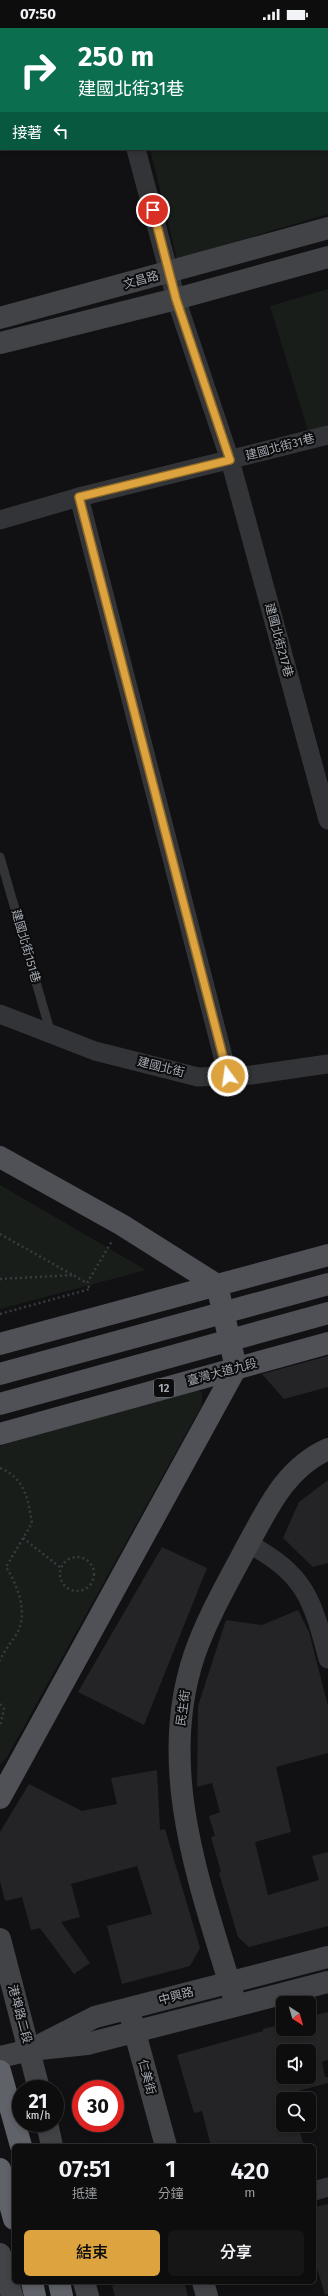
<!DOCTYPE html>
<html lang="zh-TW">
<meta charset="utf-8">
<style>
:root{--surface:#0d0d0e;--page:#161617;--text:#f1f3f6;--muted:#9a9c9e;--line:#2d2d2e;--accent:#dda33f}
body{margin:0;font-family:"Fira Sans","Noto Sans TC",sans-serif;background:var(--page);color:var(--text);height:100vh;display:flex;flex-direction:column;font-size:15px;white-space:nowrap}
*{box-sizing:border-box;margin:0}
p{font-size:13px;color:var(--muted)}
.icon{flex:none;width:22px;height:22px;fill:none;stroke:currentColor;stroke-width:2;stroke-linecap:round;stroke-linejoin:round}
.map{position:relative;flex:1;overflow:hidden}
.details{position:absolute;left:12px;top:2116px;width:304px;height:140px;display:flex;flex-direction:column;background:var(--surface);border-radius:6px;box-shadow:0 2px 6px #0003,0 0 0 1px var(--line)}
.details>*{flex:none}
.top-card{position:absolute;left:0px;top:0px;width:328px;height:122px;box-shadow:0 2px 6px #0003,0 0 0 1px var(--line);background:#0b6e4f;color:#fff;overflow:hidden}
.needle{width:26px;rotate:143deg}
.fabs{position:absolute;left:276px;top:1968px;display:grid;gap:8px}
.fabs a{display:grid;place-items:center;width:40px;height:40px;border-radius:6px;background:var(--surface);box-shadow:0 2px 6px #0003,0 0 0 1px var(--line);font-size:20px}
.speed{position:absolute;left:12px;top:2052px;display:flex;gap:8px;font-size:20px;font-weight:700;text-align:center}
.speed>*{display:grid;place-content:center;width:52px;height:52px;border-radius:50%;background:var(--surface);box-shadow:0 2px 6px #0003,0 0 0 1px var(--line);line-height:1}
.speed small{font-size:10px;font-weight:400}
.speed .limit{border:6px solid #d22;background:#fff;color:#111}
.pin{position:absolute;display:grid;place-items:center;width:34px;height:34px;color:#fff;margin:-17px;border:2px solid #fff;border-radius:50%;box-shadow:0 1px 4px #0007}
.me{position:absolute;width:44px;margin:-22px;rotate:346deg;stroke-linejoin:round;filter:drop-shadow(0 0 3px #0008)}
.turn{display:flex;align-items:center;gap:14px;height:84px;padding:0 12px;font-size:18px}
.turn .icon{width:52px;height:52px;stroke-width:2.5}
.turn b{display:block;font-size:28px;line-height:34px}
.then{display:flex;align-items:center;height:38px;padding:0 12px;background:#0003;gap:8px;font-size:15px}
.eta{display:flex;justify-content:space-evenly;align-items:center;height:68px;text-align:center}
.eta b{font-size:24px;font-weight:600;line-height:28px}
.button{display:flex;gap:8px;margin-top:auto;padding:8px 12px}
.button a{flex:1;height:46px;border-radius:6px;background:var(--accent);color:#111;font-size:16px;font-weight:600;line-height:46px;text-align:center}
.button a+a{background:var(--page);color:var(--text)}
.status{display:flex;justify-content:space-between;align-items:center;height:28px;padding:0 20px;background:var(--surface);direction:ltr}
.status svg{height:11px;fill:currentColor}
.map>svg:first-child{display:block}
</style>
<div class="status"><b>07:50</b><svg viewBox="0 0 49 12"><path d="M0 12V9h3v3zM5 12V6h3v6zM10 12V3h3v9zM15 12V0h3v12zM26 1h20v11H26zM47 4h2v5h-2z"/></svg></div>
<div class="map">
<svg width="328" height="2268" viewBox="0 0 328 2268">
<rect width="100%" height="100%" fill="#111113"/>
<g fill="#181d19">
<path d="M 0,0 L 79,1 L 1,1 L 0,94 Z"/>
<path d="M 121,0 L 328,0 L 328,186 L 177,231 L 150,121 L 327,121 L 327,1 Z"/>
<path d="M 328,261 L 328,401 L 309,406 L 270,278 Z"/>
<path d="M 0,1157 L 146,1242 L 0,1281 Z"/>
<path d="M 196,1360 L 202,1365 L 202,1377 L 7,1729 L 0,1737 L 0,1418 Z"/>
</g>
<g fill="#242426" fill-rule="evenodd">
<path d="M 328,1328 L 328,1359 L 284,1371 L 262,1346 Z"/>
<path d="M 328,1452 L 328,1535 L 313,1539 L 283,1510 L 299,1474 Z"/>
<path d="M 162,1519 L 207,1540 L 144,1697 L 78,1664 Z"/>
<path d="M 298,1582 L 309,1604 L 328,1678 L 328,1725 L 276,1739 L 291,1804 L 255,1814 L 268,1867 L 319,1852 L 312,1828 L 328,1824 L 328,1898 L 249,1919 L 238,1909 L 219,1845 L 221,1844 L 211,1809 L 215,1808 L 209,1788 L 220,1784 L 212,1755 L 197,1759 L 198,1678 L 226,1592 L 262,1597 Z"/>
<path d="M 157,1742 L 160,1802 L 165,1801 L 200,1920 L 190,1938 L 122,1956 L 107,1898 L 152,1886 L 137,1838 L 71,1856 L 80,1889 L 61,1894 L 90,1935 L 74,1946 L 40,1900 L 31,1902 L 22,1869 L 5,1873 L 0,1853 L 0,1804 L 29,1756 L 82,1783 L 117,1776 L 111,1750 Z"/>
<path d="M 328,1984 L 328,2032 L 322,2034 L 325,2049 L 328,2049 L 328,2055 L 283,2067 L 283,2097 L 298,2097 L 304,2118 L 211,2118 L 202,2083 L 194,2085 L 177,2027 L 263,2003 L 263,2001 L 283,1996 L 283,2001 L 309,2001 L 309,1989 ZM 283,2023 L 309,2023 L 309,2049 L 283,2049 Z"/>
<path d="M 328,2176 L 328,2266 L 325,2267 L 314,2231 L 314,2179 Z"/>
<path d="M 125,2254 L 184,2254 L 188,2268 L 115,2268 L 112,2258 Z"/>
</g>
<g fill="none" stroke-linecap="round" stroke-linejoin="round">
<g stroke="#393a3e" stroke-width="2.5" stroke-dasharray="2 3" stroke-linecap="butt">
<path d="M 0,1206 L 87,1255 L 112,1213"/>
<path d="M 0,1251 L 73,1247"/>
<path d="M 0,1286 L 90,1261 L 87,1255"/>
<path d="M 0,1440 C 25,1450 28,1471 32,1495 L 6,1539 C 18,1558 29,1586 16,1607 C 10,1616 4,1623 0,1633"/>
<path d="M 23,1510 L 61,1540"/>
<circle cx="77" cy="1546" r="17"/>
<path d="M 0,1676 L 4,1681 L 0,1699"/>
</g>
<path stroke="#333437" stroke-width="9" d="M 0,829 L 51,1006"/>
<g stroke="#333437" stroke-width="19">
<path d="M 101,0 L 102,1"/>
<path d="M 284,0 L 284,1"/>
<path d="M 327,17 L 328,17"/>
<path d="M 0,109 L 1,109"/>
<path d="M 136,121 L 176,271 L 230,432 L 328,792"/>
<path d="M 79,469 L 228,1048"/>
<path d="M 0,492 L 79,469 L 328,407"/>
<path d="M 0,986 L 95,1023 L 198,1049 L 252,1047 L 328,1036"/>
<path d="M 249,1516 C 306,1547 312,1571 328,1631"/>
<path d="M 314,2163 L 328,2159"/>
</g>
<g stroke="#414347" stroke-width="22">
<path d="M 0,290 L 328,200"/>
<path d="M 0,315 L 176,271 L 328,229"/>
<path d="M 0,1911 L 39,2061"/>
<path d="M 236,1977 C 203,1864 155,1746 194,1628 C 207,1590 227,1556 246,1520 C 267,1482 285,1440 328,1421"/>
<path d="M 131,1990 L 166,2118"/>
<path d="M 42,2016 L 95,1989 L 328,1929"/>
<path d="M 0,2029 L 30,2022 L 87,2016 L 328,1954"/>
<path d="M 47,2095 L 52,2118"/>
<path d="M 0,2226 L 12,2268"/>
<path d="M 84,2254 L 88,2268"/>
<path d="M 203,2254 L 207,2268"/>
</g>
<g stroke="#4f5156" stroke-width="22">
<path d="M 0,1129 L 122,1197 L 217,1257 L 236,1340 L 0,1770"/>
<path d="M 0,1316 L 328,1227"/>
<path d="M 0,1346 L 328,1256"/>
<path d="M 0,1376 L 328,1285"/>
<path d="M 0,1406 L 328,1315"/>
</g>
<g stroke="#5f6268" stroke-width="22">
<path d="M 0,2043 L 21,2118"/>
<path d="M 0,2141 L 14,2191"/>
<path d="M 32,2254 L 35,2268"/>
<path d="M 59,2254 L 62,2268"/>
</g>
</g>
<g fill="none" stroke-linecap="round" stroke-linejoin="round">
<g stroke="#906a29" stroke-width="10">
<path id="route" d="M 153,182 L 176,271 L 230,432 L 79,469 L 228,1048"/>
</g>
<use href="#route" stroke="#dda33f" stroke-width="7"/>
</g>
<g text-anchor="middle" dominant-baseline="central" stroke-width="4" stroke-linejoin="round" paint-order="stroke">
<rect fill="#0c0c0d" stroke="#767a80" stroke-width="1" x="154" y="1351" width="20" height="18" rx="3"/>
<g font-size="11" font-weight="bold" fill="#a4a9b2">
<text x="164" y="1360">12</text>
</g>
<g font-size="12" fill="#a4a9b2" stroke="#0c0c0d">
<text transform="translate(141 252) rotate(-16)">文昌路</text>
<text transform="translate(280 419) rotate(-15)">建國北街31巷</text>
<text transform="translate(279 612) rotate(75)">建國北街217巷</text>
<text transform="translate(26 918) rotate(74)">建國北街151巷</text>
<text transform="translate(161 1039) rotate(14)">建國北街</text>
<text transform="translate(222 1344) rotate(-15)">臺灣大道九段</text>
<text transform="translate(183 1680) rotate(-82)">民生街</text>
<text transform="translate(176 1968) rotate(-15)">中興路</text>
<text transform="translate(20 1986) rotate(75)">港埠路二段</text>
<text transform="translate(147 2049) rotate(75)">仁美街</text>
</g>
</g>
</svg>
<div class="fabs">
<a><svg class="needle" viewBox="-14 -14 28 28"><path d="M0-13l5 13h-10z" fill="#e53935"/><path d="M0 13l5-13h-10z" fill="#9a9c9e"/></svg></a>
<a><svg class="icon" aria-label="sound" viewBox="0 0 24 24"><path d="M4 9h4l5-4v14l-5-4H4zM17 9q2 3 0 6"/></svg></a>
<a><svg class="icon" aria-label="search" viewBox="0 0 24 24"><circle cx="10" cy="10" r="6"/><path d="M15 15l6 6"/></svg></a>
</div>
<div class="speed"><div>21<small>km/h</small></div><div class="limit">30</div></div>
<div class="pin" style="left:153px;top:182px;background:#d93025"><svg class="icon" aria-label="arrive" viewBox="0 0 24 24"><path d="M6 21V4h12l-3 4 3 4H6"/></svg></div>
<svg class="me" style="left:228px;top:1048px" viewBox="-20 -20 40 40"><circle r="17" fill="#dda33f" stroke="#fff" stroke-width="3"/><path d="M0-11L8 9 0 5-8 9z" fill="#fff"/></svg>
<div class="top-card">
<div class="turn"><svg class="icon" aria-label="right" viewBox="0 0 24 24"><path d="M7 20v-9h11M14 6l5 5-5 5"/></svg><div><b>250 m</b>建國北街31巷</div></div>
<div class="then">接著<svg class="icon" aria-label="left" viewBox="0 0 24 24"><path d="M17 20v-9H6M10 6l-5 5 5 5"/></svg></div>
</div>
<section class="details">
<div class="eta">
<div><b>07:51</b><p>抵達</p></div>
<div><b>1</b><p>分鐘</p></div>
<div><b>420</b><p>m</p></div>
</div>
<div class="button"><a>結束</a><a>分享</a></div>
</section>
</div>
